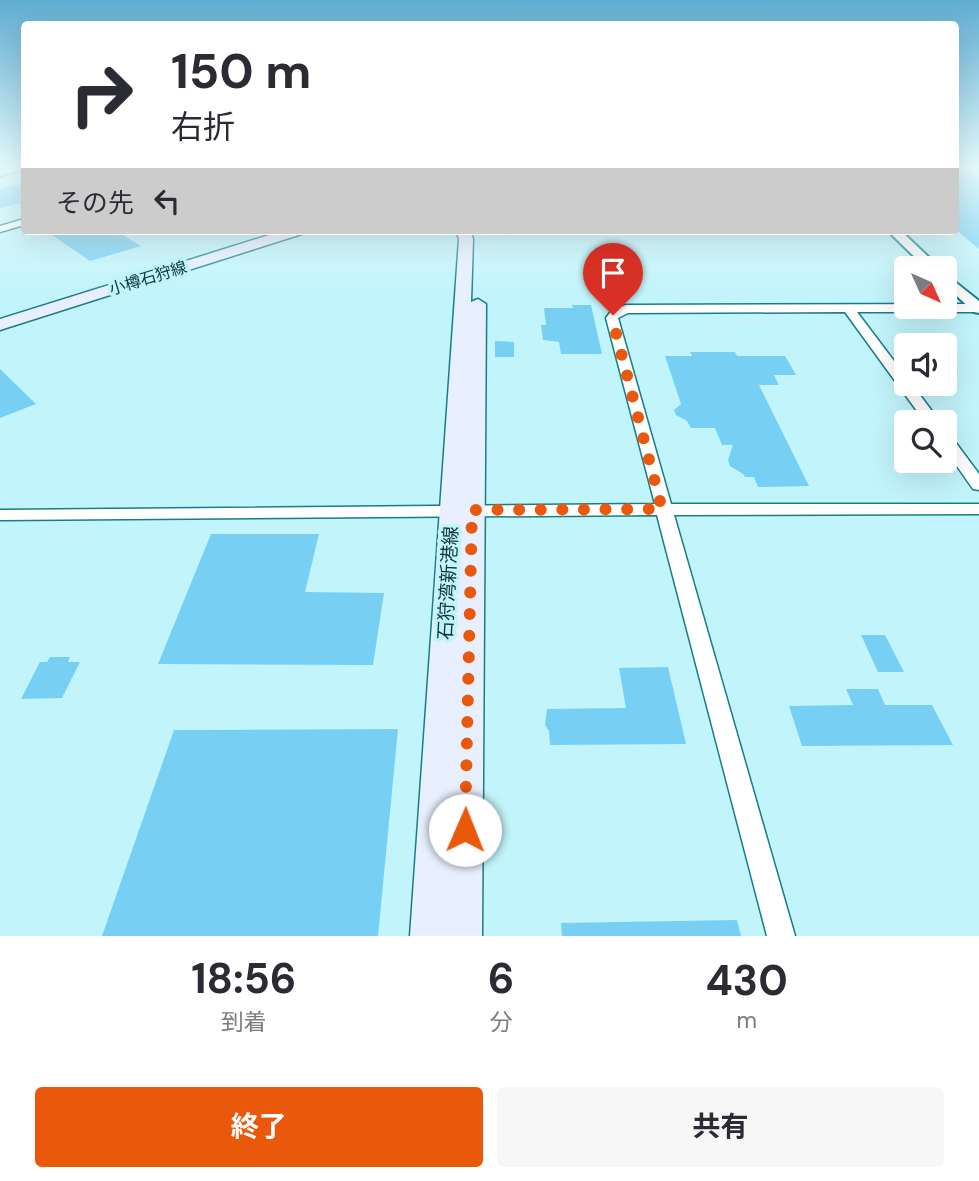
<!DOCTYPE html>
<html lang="ja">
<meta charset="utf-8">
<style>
:root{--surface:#fff;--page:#f7f7f7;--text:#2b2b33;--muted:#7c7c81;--accent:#ea580c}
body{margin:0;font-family:"DM Sans","Noto Sans JP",sans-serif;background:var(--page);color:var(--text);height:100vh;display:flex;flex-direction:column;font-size:26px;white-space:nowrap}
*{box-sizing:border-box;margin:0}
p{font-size:23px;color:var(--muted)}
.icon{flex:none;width:38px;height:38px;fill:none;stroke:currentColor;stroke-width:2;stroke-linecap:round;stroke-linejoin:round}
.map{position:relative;height:936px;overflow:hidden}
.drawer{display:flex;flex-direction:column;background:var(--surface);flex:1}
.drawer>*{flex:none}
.banner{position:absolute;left:21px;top:21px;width:938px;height:214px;border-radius:7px;box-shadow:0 7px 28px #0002;background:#fff;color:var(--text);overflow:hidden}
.needle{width:46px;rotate:135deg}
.fabs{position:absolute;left:894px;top:256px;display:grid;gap:14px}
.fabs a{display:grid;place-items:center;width:63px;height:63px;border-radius:7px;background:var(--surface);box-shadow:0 7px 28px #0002;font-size:35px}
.pin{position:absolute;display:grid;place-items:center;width:60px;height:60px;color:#fff;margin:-72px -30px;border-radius:50% 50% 50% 0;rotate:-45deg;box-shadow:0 0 7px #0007}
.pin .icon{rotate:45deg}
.me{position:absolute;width:77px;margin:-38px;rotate:1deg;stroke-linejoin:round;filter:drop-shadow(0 0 5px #0008)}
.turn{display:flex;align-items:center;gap:24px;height:147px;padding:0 35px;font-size:32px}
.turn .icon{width:91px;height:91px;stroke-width:2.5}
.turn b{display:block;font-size:49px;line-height:60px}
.then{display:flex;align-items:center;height:66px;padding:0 35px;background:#0003;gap:14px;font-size:26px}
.eta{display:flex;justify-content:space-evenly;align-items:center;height:119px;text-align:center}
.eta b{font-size:42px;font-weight:700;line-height:49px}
.action{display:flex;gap:14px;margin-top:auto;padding:14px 35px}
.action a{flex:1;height:80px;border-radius:7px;background:var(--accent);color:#fff;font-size:28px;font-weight:700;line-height:80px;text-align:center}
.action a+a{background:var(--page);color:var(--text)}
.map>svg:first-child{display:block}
</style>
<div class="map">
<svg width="979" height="936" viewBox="0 0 979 936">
<rect width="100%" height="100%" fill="#c2f4fb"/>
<g fill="#77d0f4">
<path d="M 956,166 L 961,166 L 979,178 L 979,249 L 956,230 Z"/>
<path d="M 24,183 L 24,202 L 0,208 L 0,189 Z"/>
<path d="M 46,231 L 116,231 L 141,246 L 90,261 Z"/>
<path d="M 572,305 L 591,305 L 602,354 L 561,354 L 559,342 L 543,340 L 541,325 L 546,325 L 544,308 L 573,308 Z"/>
<path d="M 495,341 L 514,342 L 514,357 L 495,357 Z"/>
<path d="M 690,352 L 735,352 L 737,356 L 785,356 L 796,375 L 774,375 L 779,385 L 759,385 L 809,486 L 758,487 L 754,477 L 745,477 L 743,474 L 730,466 L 728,460 L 733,445 L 722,445 L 715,428 L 691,428 L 687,421 L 676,415 L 674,410 L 681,404 L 665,356 L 692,356 Z"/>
<path d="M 0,369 L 36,404 L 0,418 Z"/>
<path d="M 211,534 L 319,534 L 305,592 L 384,593 L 373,665 L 158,664 Z"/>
<path d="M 861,635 L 885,635 L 904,672 L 878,672 Z"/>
<path d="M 50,657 L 70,657 L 68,662 L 80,662 L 62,698 L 21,699 L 40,662 L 47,662 Z"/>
<path d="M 668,667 L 686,744 L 550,745 L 549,731 L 545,725 L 547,709 L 626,708 L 619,668 Z"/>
<path d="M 846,689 L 878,689 L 885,705 L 932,705 L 953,745 L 802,746 L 789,706 L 853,705 Z"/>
<path d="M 398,729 L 378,936 L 102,936 L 174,730 Z"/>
<path d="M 737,920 L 741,936 L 562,936 L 561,923 Z"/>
</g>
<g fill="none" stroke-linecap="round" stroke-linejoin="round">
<g stroke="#197d88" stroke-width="3">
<g id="minor">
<path d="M 19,166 L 24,166 L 24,169 L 0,176 L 0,170 Z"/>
<path d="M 24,219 L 24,225 L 0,232 L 0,226 Z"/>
<path d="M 979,304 L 979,312 L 857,312 L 906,377 L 906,383 L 911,383 L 940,422 L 925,422 L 845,312 L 628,313 L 618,318 L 671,504 L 979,504 L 979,514 L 674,515 L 795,936 L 767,936 L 657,515 L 0,520 L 0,510 L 655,504 L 606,318 L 612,310 L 626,305 Z"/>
<path d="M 945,433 L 950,435 L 979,474 L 979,490 L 973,489 L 945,449 Z"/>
</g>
</g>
<g stroke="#197d88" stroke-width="4">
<g id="tertiary">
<path d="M 888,231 L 901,231 L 940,268 L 926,268 Z"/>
<path d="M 945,274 L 979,301 L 979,313 L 974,312 L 945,285 Z"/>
</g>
</g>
<g stroke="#197d88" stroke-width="3">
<g id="secondary">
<path d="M 282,231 L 304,231 L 302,234 L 0,330 L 0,319 Z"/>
<path d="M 456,231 L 470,231 L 473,239 L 471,302 L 478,299 L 486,304 L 482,936 L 410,936 L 459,239 Z"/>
</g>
</g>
<use href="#minor" fill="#fff" fill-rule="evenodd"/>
<use href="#tertiary" fill="#fff" fill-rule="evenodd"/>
<use href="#secondary" fill="#e8effe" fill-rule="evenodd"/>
</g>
<linearGradient id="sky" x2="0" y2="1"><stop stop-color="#5fadd2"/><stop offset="0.56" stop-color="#e4fafd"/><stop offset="1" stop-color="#e4fafd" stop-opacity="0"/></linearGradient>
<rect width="979" height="297" fill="url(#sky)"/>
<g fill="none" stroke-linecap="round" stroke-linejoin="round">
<path stroke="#ea580c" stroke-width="12" stroke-dasharray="0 21.6" d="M 465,830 L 472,510 L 662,509 L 612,318 L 613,315"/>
</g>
<g text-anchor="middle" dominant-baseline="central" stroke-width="7" stroke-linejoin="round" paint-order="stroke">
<g font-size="16" fill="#0f363b" stroke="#c2f4fb">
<text transform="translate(148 278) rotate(-17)">小樽石狩線</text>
</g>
<g font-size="19" fill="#0f363b" stroke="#c2f4fb">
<text transform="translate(448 583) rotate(-87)">石狩湾新港線</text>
</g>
</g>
</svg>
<div class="fabs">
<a><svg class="needle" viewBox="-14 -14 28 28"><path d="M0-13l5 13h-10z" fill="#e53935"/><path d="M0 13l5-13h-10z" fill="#7c7c81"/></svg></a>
<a><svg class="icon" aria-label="sound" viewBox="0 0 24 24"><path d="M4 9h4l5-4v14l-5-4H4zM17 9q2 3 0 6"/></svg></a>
<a><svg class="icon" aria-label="search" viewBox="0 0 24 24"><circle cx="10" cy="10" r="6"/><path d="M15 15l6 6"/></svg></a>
</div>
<div class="pin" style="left:613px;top:315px;background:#d93025"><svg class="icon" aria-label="arrive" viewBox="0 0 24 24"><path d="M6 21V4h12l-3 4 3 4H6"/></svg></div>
<svg class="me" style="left:465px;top:830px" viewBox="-20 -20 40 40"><circle r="19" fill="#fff"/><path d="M0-13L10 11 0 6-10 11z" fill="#ea580c"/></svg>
<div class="banner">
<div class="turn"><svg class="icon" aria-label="right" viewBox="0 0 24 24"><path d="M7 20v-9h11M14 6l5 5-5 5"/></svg><div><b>150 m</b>右折</div></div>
<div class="then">その先<svg class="icon" aria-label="left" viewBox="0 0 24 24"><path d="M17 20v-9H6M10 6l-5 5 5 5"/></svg></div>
</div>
</div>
<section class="drawer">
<div class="eta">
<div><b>18:56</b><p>到着</p></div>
<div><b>6</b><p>分</p></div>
<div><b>430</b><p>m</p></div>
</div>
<div class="action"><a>終了</a><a>共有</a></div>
</section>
